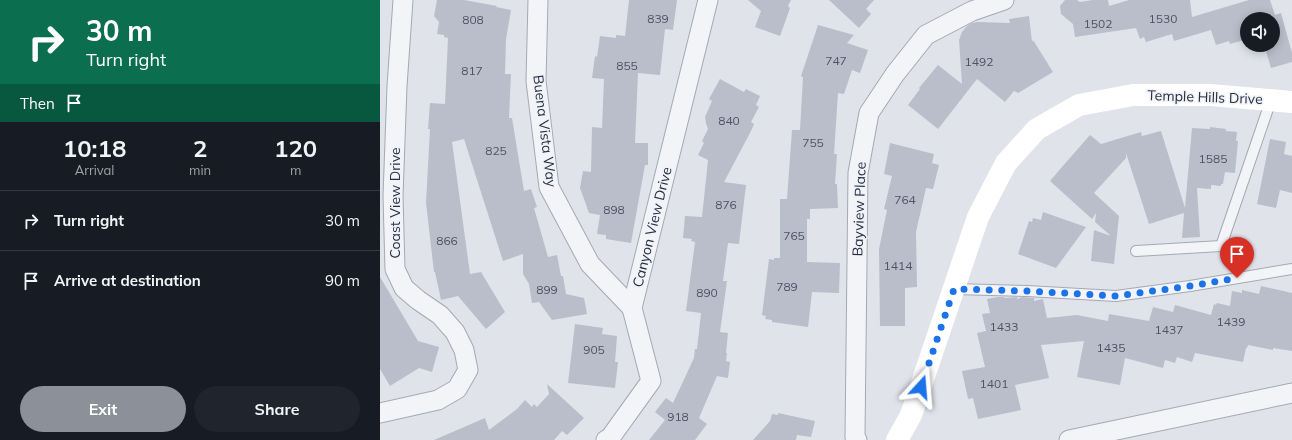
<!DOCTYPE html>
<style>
:root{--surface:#171b24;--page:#20242c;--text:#f1f3f6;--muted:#9ea1a6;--line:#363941;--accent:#8c9099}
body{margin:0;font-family:Mulish,sans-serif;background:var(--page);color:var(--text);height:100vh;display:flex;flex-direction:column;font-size:15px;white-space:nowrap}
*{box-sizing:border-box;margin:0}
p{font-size:13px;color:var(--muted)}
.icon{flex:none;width:22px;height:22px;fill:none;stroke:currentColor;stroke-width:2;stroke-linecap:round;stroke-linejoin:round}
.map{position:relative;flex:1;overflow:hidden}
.drawer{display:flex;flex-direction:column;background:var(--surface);width:380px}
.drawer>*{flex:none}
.top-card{background:#0b6e4f;color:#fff;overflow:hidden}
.controls{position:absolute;left:860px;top:12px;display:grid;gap:8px}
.controls a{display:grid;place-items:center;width:40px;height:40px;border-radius:50%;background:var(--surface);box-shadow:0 2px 10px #0003;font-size:20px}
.pin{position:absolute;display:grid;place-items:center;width:34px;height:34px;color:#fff;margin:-41px -17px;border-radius:50% 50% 50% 0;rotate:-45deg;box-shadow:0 0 4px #0007}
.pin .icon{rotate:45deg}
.me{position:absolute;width:44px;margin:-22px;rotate:19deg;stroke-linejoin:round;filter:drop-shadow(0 0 3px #0008)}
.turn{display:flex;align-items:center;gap:14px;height:84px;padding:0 20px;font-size:18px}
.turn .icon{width:52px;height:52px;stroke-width:2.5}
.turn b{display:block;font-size:28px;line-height:34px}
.then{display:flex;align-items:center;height:38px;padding:0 20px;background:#0003;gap:8px;font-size:15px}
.eta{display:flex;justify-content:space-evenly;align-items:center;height:68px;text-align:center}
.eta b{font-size:24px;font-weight:700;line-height:28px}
.action{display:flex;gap:8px;margin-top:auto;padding:8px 20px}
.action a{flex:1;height:46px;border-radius:24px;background:var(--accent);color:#fff;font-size:16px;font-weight:700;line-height:46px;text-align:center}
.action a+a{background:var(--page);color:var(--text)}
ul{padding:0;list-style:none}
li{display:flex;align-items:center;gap:12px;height:60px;padding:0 20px;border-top:1px solid var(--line)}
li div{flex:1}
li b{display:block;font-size:15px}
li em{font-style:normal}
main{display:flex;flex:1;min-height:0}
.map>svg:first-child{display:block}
</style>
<main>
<section class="drawer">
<div class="top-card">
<div class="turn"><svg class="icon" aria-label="right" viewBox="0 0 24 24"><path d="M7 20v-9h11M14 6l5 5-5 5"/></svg><div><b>30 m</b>Turn right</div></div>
<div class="then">Then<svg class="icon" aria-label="arrive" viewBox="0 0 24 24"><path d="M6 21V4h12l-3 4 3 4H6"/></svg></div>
</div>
<div class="eta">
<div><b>10:18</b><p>Arrival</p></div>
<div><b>2</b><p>min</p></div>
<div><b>120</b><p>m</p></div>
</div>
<ul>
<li><svg class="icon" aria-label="right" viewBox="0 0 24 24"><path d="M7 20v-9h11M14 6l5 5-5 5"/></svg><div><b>Turn right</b></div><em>30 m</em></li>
<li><svg class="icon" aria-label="arrive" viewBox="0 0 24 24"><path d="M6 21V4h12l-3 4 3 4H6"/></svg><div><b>Arrive at destination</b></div><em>90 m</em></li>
</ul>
<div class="action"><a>Exit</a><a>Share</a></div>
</section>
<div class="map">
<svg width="912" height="440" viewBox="0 0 912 440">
<rect width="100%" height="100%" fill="#e0e3ea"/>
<g fill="#babeca">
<path d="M 57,0 L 84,0 L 117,6 L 116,7 L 131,10 L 126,39 L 125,74 L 131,74 L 129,118 L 132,118 L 144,191 L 151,189 L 157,207 L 154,208 L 168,257 L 177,255 L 181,276 L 183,276 L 186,294 L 204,298 L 207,314 L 172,320 L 159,302 L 152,303 L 149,284 L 143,274 L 143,254 L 123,261 L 84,139 L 72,142 L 90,274 L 101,272 L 125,312 L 106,329 L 78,296 L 61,300 L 55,272 L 54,272 L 46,203 L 50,129 L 48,129 L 50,103 L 65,104 L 68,38 L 64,37 L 64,35 L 57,34 L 59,22 L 54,16 Z"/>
<path d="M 249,0 L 297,0 L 293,30 L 285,29 L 280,75 L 258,73 L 255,143 L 268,143 L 268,165 L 265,165 L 251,243 L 226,239 L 226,235 L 217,234 L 220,215 L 209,213 L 200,188 L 203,171 L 211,172 L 212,127 L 222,128 L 224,79 L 212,78 L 215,56 L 217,57 L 220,36 L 236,38 L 236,35 L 245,36 Z"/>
<path d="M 368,0 L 411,0 L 408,6 L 410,8 L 400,36 L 375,27 L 381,11 Z"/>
<path d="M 449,0 L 494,0 L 486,9 L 491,14 L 479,28 Z"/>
<path d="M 685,0 L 697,0 L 700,2 L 713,0 L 728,0 L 729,6 L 749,0 L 810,0 L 812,17 L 869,0 L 890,0 L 895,15 L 901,13 L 912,53 L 912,62 L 891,68 L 884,45 L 893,45 L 893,19 L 867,19 L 867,39 L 850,44 L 849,41 L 836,45 L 831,30 L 794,41 L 792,34 L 766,42 L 764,37 L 760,39 L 756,28 L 695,37 L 693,24 L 681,14 L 680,6 Z"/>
<path d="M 649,16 L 652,42 L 653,40 L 673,72 L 638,93 L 634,91 L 625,102 L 597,79 L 558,129 L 528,105 L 540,89 L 539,88 L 558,65 L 582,84 L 579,40 L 582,32 L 587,26 L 592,23 L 598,22 L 630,23 L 629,19 Z"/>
<path d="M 438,25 L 474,35 L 467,43 L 488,50 L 480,73 L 472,70 L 464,94 L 458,93 L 454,154 L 457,154 L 455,184 L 457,184 L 458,208 L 430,209 L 430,219 L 427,219 L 427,262 L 460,263 L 459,293 L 432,292 L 428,327 L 392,322 L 392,320 L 385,319 L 386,316 L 382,315 L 389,259 L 394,260 L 394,258 L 400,258 L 400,199 L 407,199 L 412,130 L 420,130 L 423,77 L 421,76 Z"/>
<path d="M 340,79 L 364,92 L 366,89 L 380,96 L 376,105 L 379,107 L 371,122 L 374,124 L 371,131 L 344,182 L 366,185 L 359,244 L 348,243 L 343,281 L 347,281 L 340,332 L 348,333 L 346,353 L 347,353 L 346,361 L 350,362 L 348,378 L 337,376 L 319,418 L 327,424 L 315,440 L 269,440 L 285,420 L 275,412 L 286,398 L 293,403 L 314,358 L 315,349 L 317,349 L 321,313 L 306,311 L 315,242 L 311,241 L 312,239 L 303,238 L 305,216 L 322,217 L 328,160 L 318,155 L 324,143 L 322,141 L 328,129 L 326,123 L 325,117 L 332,101 L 329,99 Z"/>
<path d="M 830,127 L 846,129 L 846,131 L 857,132 L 856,141 L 858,141 L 855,173 L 845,172 L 843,184 L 841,184 L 841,186 L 831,185 L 831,189 L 817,188 L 820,237 L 802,238 L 804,213 L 769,224 L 746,153 L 746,158 L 714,193 L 739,216 L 734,264 L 711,261 L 714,230 L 731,236 L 715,222 L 716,213 L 712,219 L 670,181 L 682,167 L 710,135 L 721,144 L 761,132 L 762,136 L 781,131 L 805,208 L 812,128 L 830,129 Z"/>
<path d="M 890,139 L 906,142 L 904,154 L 912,156 L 912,193 L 900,190 L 896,208 L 877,204 Z"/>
<path d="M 510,143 L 554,154 L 552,163 L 559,165 L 553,189 L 546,188 L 536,232 L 537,287 L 525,288 L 525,326 L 500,326 L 499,249 L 507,210 L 504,209 L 512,176 L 504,174 Z"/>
<path d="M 663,212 L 706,227 L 676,268 L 638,254 L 649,221 L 652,222 L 653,218 L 661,220 Z"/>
<path d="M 0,277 L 38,341 L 59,347 L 52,372 L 39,368 L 10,386 L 0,369 Z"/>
<path d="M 881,286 L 912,293 L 912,351 L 893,348 L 893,350 L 868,345 L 867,348 L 866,348 L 863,362 L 815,353 L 812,362 L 797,357 L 795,363 L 785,360 L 783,368 L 745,358 L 740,385 L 697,377 L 704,341 L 661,345 L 669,378 L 635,385 L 641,410 L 598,419 L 593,398 L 588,399 L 582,371 L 605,367 L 597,333 L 606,331 L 602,314 L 610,313 L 607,299 L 618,297 L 624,297 L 624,298 L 637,297 L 637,299 L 642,297 L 654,298 L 654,301 L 663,299 L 667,318 L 697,315 L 728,321 L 729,314 L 769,321 L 773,307 L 793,312 L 795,305 L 831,315 L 834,304 L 836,305 L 837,303 L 850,306 L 852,291 L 862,293 L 862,290 L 879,294 Z"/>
<path d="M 195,324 L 223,328 L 222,334 L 237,336 L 235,362 L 238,362 L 235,388 L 188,383 Z"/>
<path d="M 167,384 L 204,418 L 187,435 L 182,431 L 174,440 L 54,440 L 105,418 L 109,430 L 137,409 L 145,400 L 152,407 L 154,404 L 157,407 L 169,394 Z"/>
<path d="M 398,413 L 435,421 L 431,437 L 417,435 L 416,440 L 373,440 L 390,421 L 392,414 L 398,415 Z"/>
</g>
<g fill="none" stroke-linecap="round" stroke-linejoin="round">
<g stroke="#a5a9b5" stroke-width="12">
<g id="lane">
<path d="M 756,251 L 841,246 L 891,100"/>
<path d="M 574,289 L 647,291 L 736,296 L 810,286 L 912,269"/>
</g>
</g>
<g stroke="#a5a9b5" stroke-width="21">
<g id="street">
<path d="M 158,0 L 156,81 L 169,187 L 210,264 L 252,308"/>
<path d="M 0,413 L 58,400 L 77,389 L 88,370 L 84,350 L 75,332 L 60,315 L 38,300 L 24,288 L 15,269 L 13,196 L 17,86 L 23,0"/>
<path d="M 226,440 L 230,438 L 271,381 L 252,308 L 328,0"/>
<path d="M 477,440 L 475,437 L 478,173 L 489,113 L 515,74 L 546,35 L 592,11 L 624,0"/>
<path d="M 689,440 L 912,393"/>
</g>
</g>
<use href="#lane" stroke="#f3f4f8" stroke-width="10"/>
<use href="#street" stroke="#f3f4f8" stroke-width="19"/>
<path stroke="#fff" stroke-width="22" d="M 517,440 L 531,415 L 598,217 L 626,163 L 657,129 L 699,105 L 753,95 L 830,95 L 912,102"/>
</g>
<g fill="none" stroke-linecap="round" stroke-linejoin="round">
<path stroke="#1a73e8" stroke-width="7" stroke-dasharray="0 12.6" d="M 541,387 L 574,289 L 647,291 L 736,296 L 810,286 L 857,278"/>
</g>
<g text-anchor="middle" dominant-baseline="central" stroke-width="3" stroke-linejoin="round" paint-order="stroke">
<g font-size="12" fill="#4c5365">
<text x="278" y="18">839</text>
<text x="783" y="18">1530</text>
<text x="93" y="19">808</text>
<text x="718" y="23">1502</text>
<text x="456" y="60">747</text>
<text x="599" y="61">1492</text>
<text x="247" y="65">855</text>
<text x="92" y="70">817</text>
<text x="349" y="120">840</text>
<text x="433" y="142">755</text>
<text x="116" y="150">825</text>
<text x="833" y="158">1585</text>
<text x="525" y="199">764</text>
<text x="346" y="204">876</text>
<text x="234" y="209">898</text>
<text x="414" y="235">765</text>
<text x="67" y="240">866</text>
<text x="518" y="265">1414</text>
<text x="407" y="286">789</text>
<text x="167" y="289">899</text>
<text x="327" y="292">890</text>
<text x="851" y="321">1439</text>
<text x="624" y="326">1433</text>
<text x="789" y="329">1437</text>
<text x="731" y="347">1435</text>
<text x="214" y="349">905</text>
<text x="614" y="383">1401</text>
<text x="298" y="416">918</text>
</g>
<g font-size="14" fill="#272f43" stroke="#f0f2f7">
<text transform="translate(825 97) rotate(2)">Temple Hills Drive</text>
<text transform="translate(165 131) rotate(83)">Buena Vista Way</text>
<text transform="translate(15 203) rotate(-90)">Coast View Drive</text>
<text transform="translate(479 209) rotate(-88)">Bayview Place</text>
<text transform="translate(272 227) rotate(-76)">Canyon View Drive</text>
</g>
</g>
</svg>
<div class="controls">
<a><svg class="icon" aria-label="sound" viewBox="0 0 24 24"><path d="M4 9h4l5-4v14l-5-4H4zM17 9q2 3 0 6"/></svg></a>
</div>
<div class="pin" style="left:857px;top:278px;background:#d93025"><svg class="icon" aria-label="arrive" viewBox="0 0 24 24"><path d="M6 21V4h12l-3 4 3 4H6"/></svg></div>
<svg class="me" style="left:541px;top:387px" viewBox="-20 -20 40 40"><path d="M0-17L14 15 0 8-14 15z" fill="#1a73e8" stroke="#fff" stroke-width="4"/></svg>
</div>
</main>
